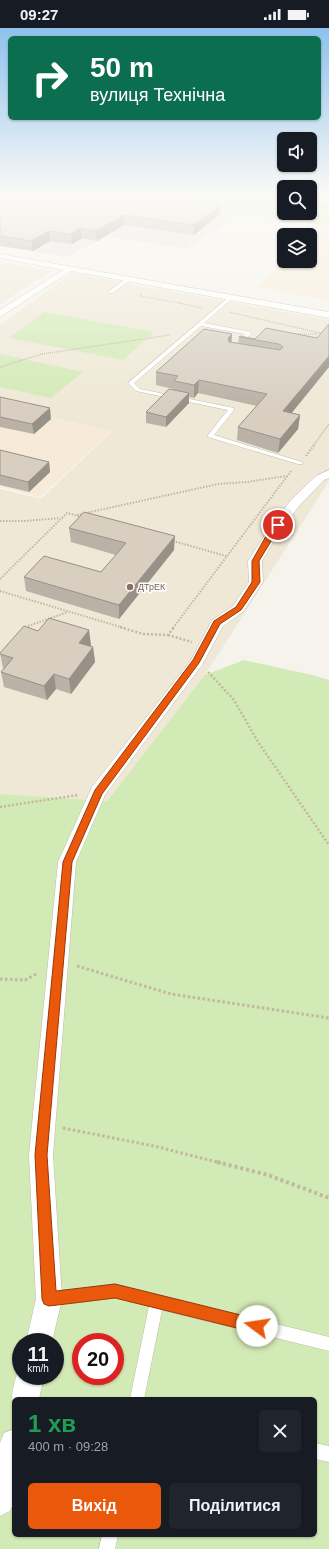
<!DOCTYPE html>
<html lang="uk">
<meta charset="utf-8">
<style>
:root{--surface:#171b24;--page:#20242c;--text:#f1f3f6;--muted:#9ea1a6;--accent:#ea580c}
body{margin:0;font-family:Helvetica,sans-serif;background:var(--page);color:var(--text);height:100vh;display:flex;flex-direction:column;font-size:15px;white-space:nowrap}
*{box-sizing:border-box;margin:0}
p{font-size:13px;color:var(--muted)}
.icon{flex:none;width:22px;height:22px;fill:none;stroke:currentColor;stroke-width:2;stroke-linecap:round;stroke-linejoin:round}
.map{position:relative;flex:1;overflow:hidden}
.sheet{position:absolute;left:12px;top:1369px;width:305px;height:140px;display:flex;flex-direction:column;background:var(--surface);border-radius:6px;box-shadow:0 1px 3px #0004}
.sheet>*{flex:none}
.top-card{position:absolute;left:8px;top:8px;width:313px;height:84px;border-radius:6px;box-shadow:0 1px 3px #0004;background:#0b6e4f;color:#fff;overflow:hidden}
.tools{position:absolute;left:277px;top:104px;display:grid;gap:8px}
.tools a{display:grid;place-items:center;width:40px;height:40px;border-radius:6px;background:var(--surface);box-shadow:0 1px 3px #0004;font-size:20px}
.speed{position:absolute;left:12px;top:1305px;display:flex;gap:8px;font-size:20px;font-weight:700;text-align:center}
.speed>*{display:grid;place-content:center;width:52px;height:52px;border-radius:50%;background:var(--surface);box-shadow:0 1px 3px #0004;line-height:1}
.speed small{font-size:10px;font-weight:400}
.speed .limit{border:6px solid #d22;background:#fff;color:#111}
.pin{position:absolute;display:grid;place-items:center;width:34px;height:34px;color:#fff;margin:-17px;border:2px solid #fff;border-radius:50%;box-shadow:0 1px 4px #0007}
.me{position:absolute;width:44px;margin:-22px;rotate:284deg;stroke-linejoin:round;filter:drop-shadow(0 0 3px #0008)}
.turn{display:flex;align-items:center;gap:14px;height:84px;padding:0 16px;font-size:18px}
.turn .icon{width:52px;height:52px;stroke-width:2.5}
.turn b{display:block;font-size:28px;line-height:34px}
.round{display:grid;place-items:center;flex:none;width:42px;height:42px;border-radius:6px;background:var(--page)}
.overview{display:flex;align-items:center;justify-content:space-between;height:68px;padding:0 16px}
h1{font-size:24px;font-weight:800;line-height:30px;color:#1e9e55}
.primary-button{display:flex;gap:8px;margin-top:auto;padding:8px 16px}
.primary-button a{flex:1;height:46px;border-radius:6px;background:var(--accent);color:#fff;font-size:16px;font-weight:800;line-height:46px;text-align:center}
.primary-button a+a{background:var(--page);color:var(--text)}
.status{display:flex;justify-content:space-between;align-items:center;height:28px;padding:0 20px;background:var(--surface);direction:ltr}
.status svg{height:11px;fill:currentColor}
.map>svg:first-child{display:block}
</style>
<div class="status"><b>09:27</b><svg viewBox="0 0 49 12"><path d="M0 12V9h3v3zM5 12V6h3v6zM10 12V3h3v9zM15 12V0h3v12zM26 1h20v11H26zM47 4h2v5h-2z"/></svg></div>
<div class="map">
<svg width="329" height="1521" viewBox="0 0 329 1521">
<rect width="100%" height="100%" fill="#f6f3ec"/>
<g fill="#f7ead8">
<path d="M 325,198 L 329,198 L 329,272 L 258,259 L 286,233 L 310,233 L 310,211 Z"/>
<path d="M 0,378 L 110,404 L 40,469 L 0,459 Z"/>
</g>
<path fill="#e6e2dd" d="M 0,166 L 99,166 L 240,186 L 186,221 L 106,208 L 66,229 L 0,217 Z"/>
<g fill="#efe8d6">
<path d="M 0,234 L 51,243 L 0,276 Z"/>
<path d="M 72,245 L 329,292 L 329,453 L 205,647 L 107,773 L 0,766 L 0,461 L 41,471 L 111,404 L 0,377 L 0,297 Z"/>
</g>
<g fill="#d2eab5" fill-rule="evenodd">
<path d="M 135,166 L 258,166 L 284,169 L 284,185 L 310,185 L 310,173 L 329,175 L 329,198 L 221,182 L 225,178 Z"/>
<path d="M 44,284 L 154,304 L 123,332 L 9,310 Z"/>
<path d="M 0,326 L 83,344 L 51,370 L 0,359 Z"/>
<path d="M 244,632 L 312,647 L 329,652 L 329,1521 L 0,1521 L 0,766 L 107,773 L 205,647 ZM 21,1314 L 55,1314 L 55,1348 L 21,1348 ZM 81,1314 L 115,1314 L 115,1348 L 81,1348 ZM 14,1371 L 315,1371 L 315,1507 L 14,1507 Z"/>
</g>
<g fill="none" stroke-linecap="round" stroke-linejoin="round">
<g stroke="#c2bbae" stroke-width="1">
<g id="service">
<path d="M 127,250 L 131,251 L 113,265 L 109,265 L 109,263 Z"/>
<path d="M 230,268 L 234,269 L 204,295 L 251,304 L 251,306 L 239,318 L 235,317 L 245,306 L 201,298 L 134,355 L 140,361 L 234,380 L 234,382 L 214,407 L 302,434 L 302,436 L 298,436 L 208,409 L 208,407 L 228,382 L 136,363 L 128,355 Z"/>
<path d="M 115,1256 L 329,1309 L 329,1323 L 162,1282 L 144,1371 L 130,1371 L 149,1278 L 115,1270 L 51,1278 L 46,1276 L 44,1271 L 46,1266 L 51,1264 Z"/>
<path d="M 315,1415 L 329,1418 L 329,1434 L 315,1431 Z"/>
<path d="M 102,1507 L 118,1507 L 115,1521 L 99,1521 Z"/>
</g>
</g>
<g stroke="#c2bbae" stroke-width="1">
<g id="minor">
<path d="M 0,226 L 329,284 L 329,290 L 71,243 L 0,289 L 0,282 L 63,242 L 0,230 Z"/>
<path d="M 329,442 L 329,450 L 324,452 L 299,478 L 276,509 L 262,533 L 263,554 L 243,584 L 223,598 L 202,637 L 105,767 L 76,834 L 53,1127 L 62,1271 L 52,1314 L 26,1314 L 36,1271 L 29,1127 L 58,834 L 92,759 L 191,632 L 212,592 L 233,578 L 249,554 L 248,533 L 266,505 L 291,472 L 316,448 Z"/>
<path d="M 20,1338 L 21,1348 L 44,1348 L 39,1371 L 14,1371 L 14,1378 C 9,1366 16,1350 20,1338 Z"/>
<path d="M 14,1401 L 14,1475 L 10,1483 L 0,1488 L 0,1415 L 4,1405 Z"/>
</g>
</g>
<g stroke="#e6c16a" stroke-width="2">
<path id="primary" d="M 310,166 L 329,168 L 329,174 L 310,171 Z"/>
</g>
<path stroke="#c4b79f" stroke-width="1" stroke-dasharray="1 1" stroke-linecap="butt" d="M 140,266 L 142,267 L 140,268 L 184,276"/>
<g stroke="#c4b79f" stroke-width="1.5" stroke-dasharray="1 1" stroke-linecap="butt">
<path d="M 179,275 L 202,280"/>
<path d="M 229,284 L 329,307"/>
<path d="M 298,306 L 317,306"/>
<path d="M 0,339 L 42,326 L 170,307"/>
<path d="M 313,418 L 329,396"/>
</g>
<g stroke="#c4b79f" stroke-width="2" stroke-dasharray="1.5 1.5" stroke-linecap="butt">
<path d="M 306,428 L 314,417"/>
<path d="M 77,487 L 218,456 L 247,454 L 286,448"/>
<path d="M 0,493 L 25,493 L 60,490"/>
<path d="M 173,513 L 226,528"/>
<path d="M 0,551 L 67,485 L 83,489"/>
<path d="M 0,563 L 124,600"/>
<path d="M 26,600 L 28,598 L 68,584"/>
<path d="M 173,600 L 291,443"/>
</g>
<g stroke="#c4b79f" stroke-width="2.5" stroke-dasharray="2 2" stroke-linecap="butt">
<path d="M 120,599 L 143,606 L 168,607 L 174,599"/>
<path d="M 25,601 L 27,599"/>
<path d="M 168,607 L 192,614"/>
<path d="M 208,644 L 234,672 L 258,714 L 329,817"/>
<path d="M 0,779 L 78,767"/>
</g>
<g stroke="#c4b79f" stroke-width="3" stroke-dasharray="2.5 2.5" stroke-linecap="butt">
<path d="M 77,938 L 171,966 L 329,990"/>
<path d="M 0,951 L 25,952 L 38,945"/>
<path d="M 63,1100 L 154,1118 L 221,1135"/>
</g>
<path stroke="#c4b79f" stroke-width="4" stroke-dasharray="3 3" stroke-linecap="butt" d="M 217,1134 L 268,1147 L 329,1170"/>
<use href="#service" fill="#fff" fill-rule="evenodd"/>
<use href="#minor" fill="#fff" fill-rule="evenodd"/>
<use href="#primary" fill="#ffe39c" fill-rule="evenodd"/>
<g stroke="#9a9a9a" stroke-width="2">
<g id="rail">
<path d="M 242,166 L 284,172"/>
<path d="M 310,175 L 329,178"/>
</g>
</g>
<use href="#rail" stroke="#fff" stroke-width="1.5" stroke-dasharray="4" stroke-linecap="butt"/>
</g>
<g fill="#bab2a6">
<path d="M 0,173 L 11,175 L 220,186 L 194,207 L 124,197 L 97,213 L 82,210 L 72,216 L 50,213 L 33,223 L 0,218 Z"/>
<path d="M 232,306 L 231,314 L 238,315 L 239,309 L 255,311 L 317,310 L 291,385 L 300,387 L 298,401 L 278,425 L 237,412 L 238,399 L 257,378 L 198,365 L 194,370 L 189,369 L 189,375 L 166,399 L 146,395 L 146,384 L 173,362 L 173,361 L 156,357 L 156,344 Z"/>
<path d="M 0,369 L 51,391 L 34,406 L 0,399 Z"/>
<path d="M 0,422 L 49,434 L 50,444 L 29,464 L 0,457 Z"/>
<path d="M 69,500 L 174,522 L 119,591 L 26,563 L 24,549 L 101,544 L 116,527 L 71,514 Z"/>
<path d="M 91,617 L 90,618 L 93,619 L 95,634 L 71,666 L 56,661 L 47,672 L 4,659 L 1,644 L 4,641 L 3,640 L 0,625 Z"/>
</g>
<g fill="#979187">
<path d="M 221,177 L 220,186 L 194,207 L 194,197 Z"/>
<path d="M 124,187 L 124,197 L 97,213 L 96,203 Z"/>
<path d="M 81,200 L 82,210 L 72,216 L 71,206 Z"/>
<path d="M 49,203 L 50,213 L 33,223 L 31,213 Z"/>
<path d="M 232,306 L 231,319 L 228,310 Z"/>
<path d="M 329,328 L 329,339 L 282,397 L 283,383 Z"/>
<path d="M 199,352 L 198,365 L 194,370 L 194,357 Z"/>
<path d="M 189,365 L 189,375 L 166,399 L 166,389 Z"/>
<path d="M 50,380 L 51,391 L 34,406 L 32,396 Z"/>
<path d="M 300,387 L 298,401 L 278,425 L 280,411 Z"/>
<path d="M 49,434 L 50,444 L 29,464 L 28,454 Z"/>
<path d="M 175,508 L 174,522 L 119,591 L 119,577 Z"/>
<path d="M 89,602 L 91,617 L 81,630 L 79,615 Z"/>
<path d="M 93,619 L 95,634 L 71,666 L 69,651 Z"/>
<path d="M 54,646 L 56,661 L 47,672 L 44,658 Z"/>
</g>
<g fill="#d8cfc1" stroke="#979187">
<path d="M 29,166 L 117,166 L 171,173 L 178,173 L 180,171 L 221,177 L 194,197 L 124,187 L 96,203 L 81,200 L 71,206 L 49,203 L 31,213 L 0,208 L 0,173 L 11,175 Z"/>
<path d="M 329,296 L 329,328 L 283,383 L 300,387 L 280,411 L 238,399 L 267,366 L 199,352 L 194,357 L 174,353 L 178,348 L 156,344 L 204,301 L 232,306 L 228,310 L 229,314 L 280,322 L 283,319 L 279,316 L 239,309 L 240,308 L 255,311 L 266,300 L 317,310 Z"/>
<path d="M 169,361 L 189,365 L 166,389 L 146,384 Z"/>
<path d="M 0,369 L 50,380 L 32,396 L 0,389 Z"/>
<path d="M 0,422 L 49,434 L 28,454 L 0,447 Z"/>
<path d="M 84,484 L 175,508 L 119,577 L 24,549 L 44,528 L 101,544 L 126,515 L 69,500 Z"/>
<path d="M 49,590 L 89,602 L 79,615 L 93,619 L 69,651 L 54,646 L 44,658 L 1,644 L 13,630 L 0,626 L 0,625 L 24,598 L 38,603 Z"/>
</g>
<linearGradient id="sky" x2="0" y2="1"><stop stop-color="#8fc1ec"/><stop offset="0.44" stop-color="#fbfaf6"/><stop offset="1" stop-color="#fbfaf6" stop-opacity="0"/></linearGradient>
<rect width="329" height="379" fill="url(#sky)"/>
<path fill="#ea580c" stroke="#983908" d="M 276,495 L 281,497 L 259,533 L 260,554 L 241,582 L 220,596 L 199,635 L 102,766 L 72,834 L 47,1127 L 56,1263 L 115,1256 L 257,1291 L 262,1293 L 264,1298 L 262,1303 L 257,1305 L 115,1270 L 49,1278 L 44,1276 L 42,1271 L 35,1127 L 63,834 L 95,762 L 193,632 L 214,593 L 236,579 L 252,554 L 252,533 L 266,508 Z"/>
<circle fill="#8d6e63" stroke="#fff" stroke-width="1.5" cx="130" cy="559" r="4"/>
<g text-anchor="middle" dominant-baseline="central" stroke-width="3" stroke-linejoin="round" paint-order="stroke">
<g font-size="9" fill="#785e54" stroke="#fff" text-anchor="start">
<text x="138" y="559">ДТрЕК</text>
</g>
</g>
</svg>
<div class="tools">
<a><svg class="icon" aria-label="sound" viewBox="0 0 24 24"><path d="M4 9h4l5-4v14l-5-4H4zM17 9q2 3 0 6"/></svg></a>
<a><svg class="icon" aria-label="search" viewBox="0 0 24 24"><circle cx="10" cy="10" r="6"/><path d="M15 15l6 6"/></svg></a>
<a><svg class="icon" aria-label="layers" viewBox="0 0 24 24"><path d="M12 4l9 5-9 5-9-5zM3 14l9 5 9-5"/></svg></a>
</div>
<div class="speed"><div>11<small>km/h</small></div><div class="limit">20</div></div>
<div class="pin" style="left:278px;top:497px;background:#d93025"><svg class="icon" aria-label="arrive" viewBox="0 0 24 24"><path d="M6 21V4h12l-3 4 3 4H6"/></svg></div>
<svg class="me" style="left:257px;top:1298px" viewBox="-20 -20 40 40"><circle r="19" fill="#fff"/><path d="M0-13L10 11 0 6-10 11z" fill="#ea580c"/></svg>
<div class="top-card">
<div class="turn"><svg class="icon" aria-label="right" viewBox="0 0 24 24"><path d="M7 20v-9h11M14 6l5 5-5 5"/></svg><div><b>50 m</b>вулиця Технічна</div></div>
</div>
<section class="sheet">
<div class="overview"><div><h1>1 хв</h1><p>400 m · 09:28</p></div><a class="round"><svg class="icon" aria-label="close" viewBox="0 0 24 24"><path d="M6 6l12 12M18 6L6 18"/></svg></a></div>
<div class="primary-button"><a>Вихід</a><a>Поділитися</a></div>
</section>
</div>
